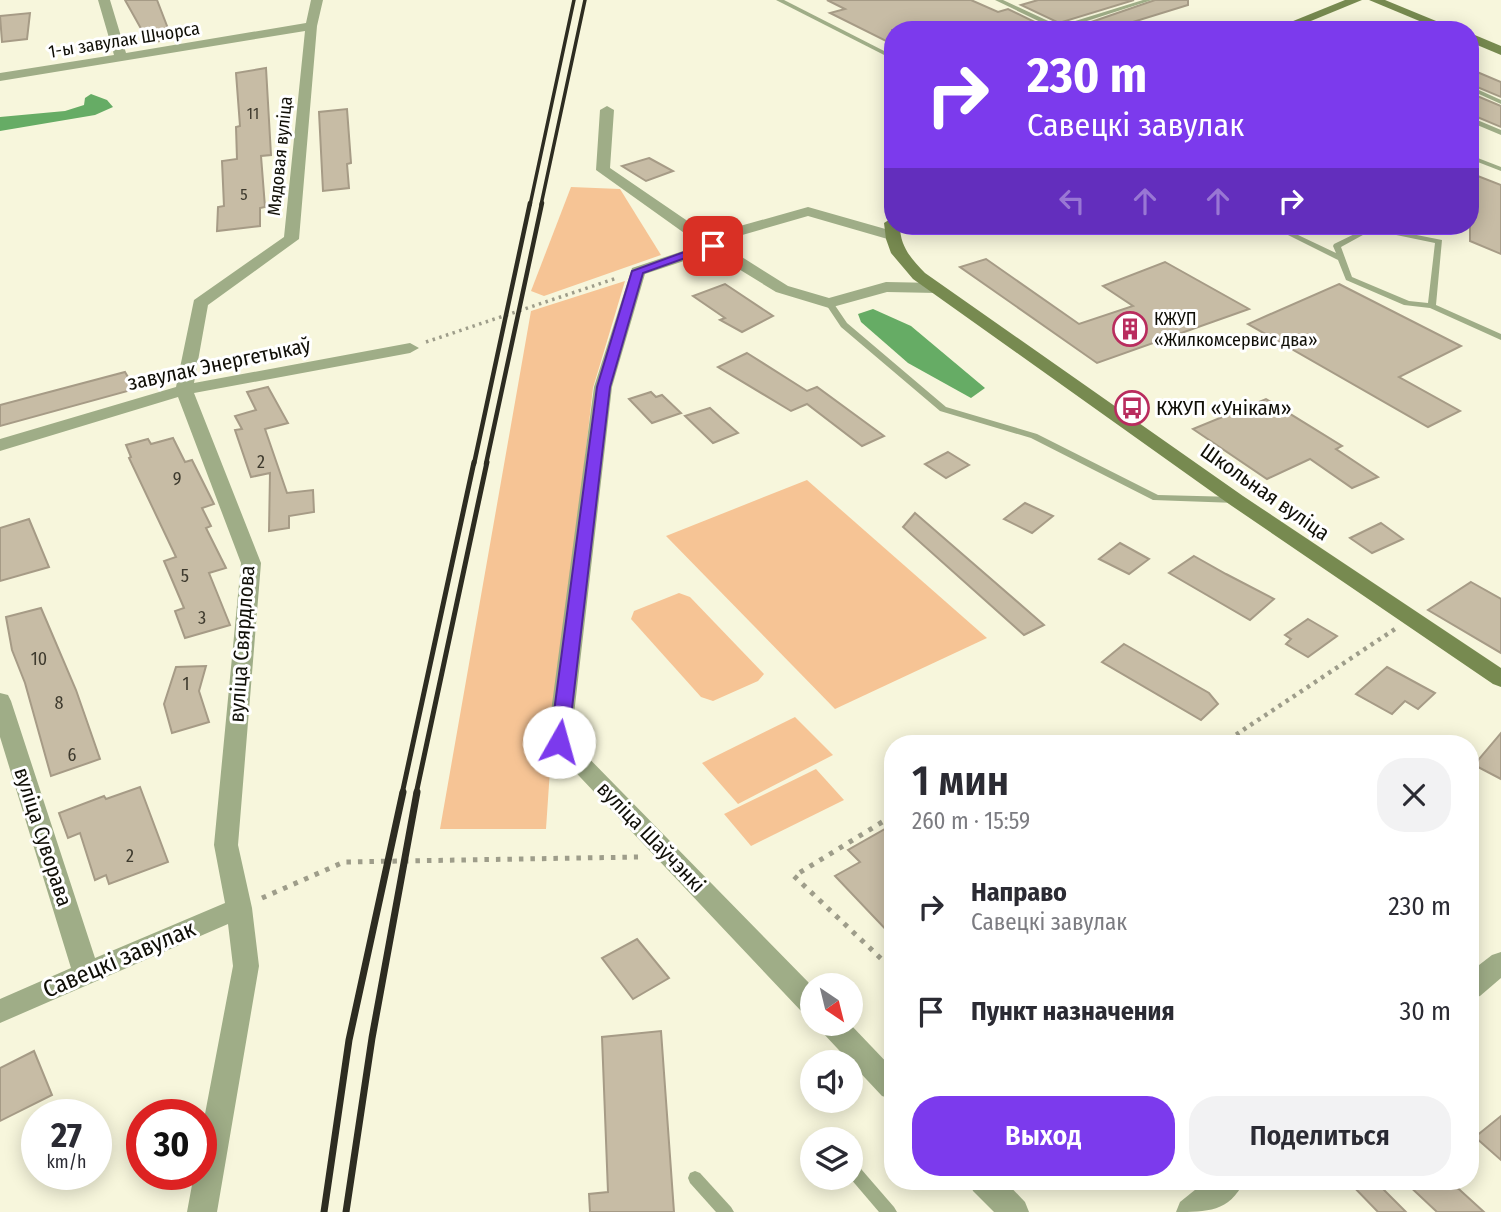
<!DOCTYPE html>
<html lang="ru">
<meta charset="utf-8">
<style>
:root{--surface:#fff;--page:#f2f2f3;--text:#2b2b33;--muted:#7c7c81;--accent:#7c3aed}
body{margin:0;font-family:"Fira Sans Condensed",sans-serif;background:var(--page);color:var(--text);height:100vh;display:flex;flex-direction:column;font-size:26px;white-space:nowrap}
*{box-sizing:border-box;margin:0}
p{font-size:23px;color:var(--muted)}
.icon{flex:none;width:38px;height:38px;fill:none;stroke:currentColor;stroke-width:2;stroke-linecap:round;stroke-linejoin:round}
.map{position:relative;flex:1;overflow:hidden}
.details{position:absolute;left:884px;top:735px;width:595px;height:455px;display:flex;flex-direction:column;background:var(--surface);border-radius:28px;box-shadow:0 4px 18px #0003}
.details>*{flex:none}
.banner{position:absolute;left:884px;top:21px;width:595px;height:214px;border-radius:28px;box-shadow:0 4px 18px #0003;background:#7c3aed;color:#fff;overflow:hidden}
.needle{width:46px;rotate:145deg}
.tools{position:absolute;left:800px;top:973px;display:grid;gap:14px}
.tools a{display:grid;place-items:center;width:63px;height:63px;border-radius:50%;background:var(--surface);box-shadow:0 4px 18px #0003;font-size:35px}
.speed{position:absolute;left:21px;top:1099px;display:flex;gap:14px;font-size:35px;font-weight:700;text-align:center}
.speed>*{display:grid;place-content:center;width:91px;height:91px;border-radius:50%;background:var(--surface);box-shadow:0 4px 18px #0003;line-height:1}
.speed small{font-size:18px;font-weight:400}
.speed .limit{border:10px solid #d22;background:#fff;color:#111}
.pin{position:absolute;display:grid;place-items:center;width:60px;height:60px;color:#fff;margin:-30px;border-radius:14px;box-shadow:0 4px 10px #0006}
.me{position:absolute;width:77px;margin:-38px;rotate:7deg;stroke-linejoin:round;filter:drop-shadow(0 0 5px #0008)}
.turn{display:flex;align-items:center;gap:24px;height:147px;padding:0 28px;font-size:32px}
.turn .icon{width:91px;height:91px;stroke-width:2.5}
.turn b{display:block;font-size:49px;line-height:60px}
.lanes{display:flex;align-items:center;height:66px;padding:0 28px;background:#0003;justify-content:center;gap:35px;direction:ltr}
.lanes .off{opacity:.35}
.round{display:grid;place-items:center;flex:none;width:74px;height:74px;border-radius:28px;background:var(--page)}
.head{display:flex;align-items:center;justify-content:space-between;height:119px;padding:0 28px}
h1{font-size:42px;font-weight:600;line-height:52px}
.cta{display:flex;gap:14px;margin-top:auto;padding:14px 28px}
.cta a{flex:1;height:80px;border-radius:28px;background:var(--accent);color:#fff;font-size:28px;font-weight:600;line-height:80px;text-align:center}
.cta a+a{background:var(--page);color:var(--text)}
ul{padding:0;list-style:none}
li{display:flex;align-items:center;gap:21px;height:105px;padding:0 28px}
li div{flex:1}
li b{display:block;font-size:26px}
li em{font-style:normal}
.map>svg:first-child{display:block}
</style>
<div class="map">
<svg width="1501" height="1212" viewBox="0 0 1501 1212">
<rect width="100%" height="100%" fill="#f7f6dc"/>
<g fill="#f6c495">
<path d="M 571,187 L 620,189 L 661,255 L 544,296 L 531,291 Z"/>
<path d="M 625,281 L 593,388 L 551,755 L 546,829 L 440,829 L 531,311 Z"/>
<path d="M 807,480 L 987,638 L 835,709 L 666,536 Z"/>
<path d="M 679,593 L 690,597 L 764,674 L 758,681 L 713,701 L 701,697 L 631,619 L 634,611 Z"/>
<path d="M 795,717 L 833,755 L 738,804 L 702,763 Z"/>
<path d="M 816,769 L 844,800 L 751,846 L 724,814 Z"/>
</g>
<g fill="#66ac65">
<path d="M 91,94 L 107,100 L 113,107 L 95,115 L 0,131 L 0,117 L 65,111 L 84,105 L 85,98 Z"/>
<path d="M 873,309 L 911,326 L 985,388 L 971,398 L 908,363 L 861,322 L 858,314 Z"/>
</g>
<g fill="#c7bca5" stroke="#a69b86" stroke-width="2">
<path d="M 125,0 L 157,0 L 172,39 L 149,43 Z"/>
<path d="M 827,0 L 971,0 L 998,12 L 1008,9 L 1047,28 L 892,30 L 892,44 L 830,13 L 845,9 Z"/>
<path d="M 1038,0 L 1134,0 L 1059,23 L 1021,5 Z"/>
<path d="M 1155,0 L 1188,0 L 1188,5 L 1107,30 L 1068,30 Z"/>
<path d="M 30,13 L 27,39 L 2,42 L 0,16 Z"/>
<path d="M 266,68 L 271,155 L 261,156 L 265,207 L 260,208 L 260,226 L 217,231 L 218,207 L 224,206 L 222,161 L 237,159 L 236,127 L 240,126 L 236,73 Z"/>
<path d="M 1470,69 L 1501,82 L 1501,97 L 1470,84 Z"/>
<path d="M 1470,93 L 1501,106 L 1501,127 L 1470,114 Z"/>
<path d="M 347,109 L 351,163 L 347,164 L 349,188 L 323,191 L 319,112 Z"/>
<path d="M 649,158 L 673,171 L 646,181 L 622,166 Z"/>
<path d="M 1470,173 L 1501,185 L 1501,254 L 1470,241 Z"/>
<path d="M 986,259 L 1079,324 L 1133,306 L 1103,286 L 1165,262 L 1249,309 L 1097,363 L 960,267 Z"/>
<path d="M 725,284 L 773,316 L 742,332 L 720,320 L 725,318 L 693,296 Z"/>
<path d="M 1339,284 L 1461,346 L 1399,377 L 1460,411 L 1428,427 L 1248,324 Z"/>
<path d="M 747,353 L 807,391 L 817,387 L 884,436 L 862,446 L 807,404 L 791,411 L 718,367 Z"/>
<path d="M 125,372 L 135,389 L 0,426 L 0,405 Z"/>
<path d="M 268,387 L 288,423 L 265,429 L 287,493 L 313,490 L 314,512 L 289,516 L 289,528 L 269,531 L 270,473 L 251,477 L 235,430 L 242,429 L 235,416 L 256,410 L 247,392 Z"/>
<path d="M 651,392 L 656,397 L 662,395 L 681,413 L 652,423 L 629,399 Z"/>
<path d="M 1266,399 L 1342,446 L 1336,449 L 1378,477 L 1352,488 L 1310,459 L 1267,479 L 1193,429 Z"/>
<path d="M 710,408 L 722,419 L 738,433 L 713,443 L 685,416 Z"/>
<path d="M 173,438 L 185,462 L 192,460 L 214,504 L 202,508 L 211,526 L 206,528 L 226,568 L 209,573 L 230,625 L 185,638 L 175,611 L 184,608 L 164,561 L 176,557 L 129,458 L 131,457 L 126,445 L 148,439 L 151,444 Z"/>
<path d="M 948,452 L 969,465 L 946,478 L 925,464 Z"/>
<path d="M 1025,503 L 1053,516 L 1032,533 L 1004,519 Z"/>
<path d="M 915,513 L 1044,625 L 1024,635 L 903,527 Z"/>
<path d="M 29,519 L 49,567 L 0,581 L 0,528 Z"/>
<path d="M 1381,523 L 1403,539 L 1372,553 L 1350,538 Z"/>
<path d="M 1120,543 L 1149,559 L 1129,574 L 1099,559 Z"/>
<path d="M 1194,556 L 1226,574 L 1274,599 L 1250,620 L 1169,573 Z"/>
<path d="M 1471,582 L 1501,599 L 1501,653 L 1428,610 Z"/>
<path d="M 41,608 L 76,690 L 100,759 L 51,776 L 25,683 L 12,650 L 6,617 Z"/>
<path d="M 1308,619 L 1337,636 L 1308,657 L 1286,644 L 1291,639 L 1285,635 Z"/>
<path d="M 1124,644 L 1209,693 L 1218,704 L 1201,720 L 1102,662 Z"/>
<path d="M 206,666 L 199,691 L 209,722 L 172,733 L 164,704 L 176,667 Z"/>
<path d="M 1387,667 L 1435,693 L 1418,709 L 1405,701 L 1392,714 L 1356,694 Z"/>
<path d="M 1501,733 L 1501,779 L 1474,765 Z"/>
<path d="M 140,787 L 168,862 L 109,884 L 106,875 L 95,880 L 80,833 L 68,838 L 59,813 L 104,796 L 106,799 Z"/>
<path d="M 892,825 L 892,936 L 835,876 L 860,862 L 848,850 Z"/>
<path d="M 637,939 L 669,978 L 633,999 L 602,958 Z"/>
<path d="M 661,1031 L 674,1212 L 590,1212 L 589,1194 L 608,1192 L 602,1037 Z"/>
<path d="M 34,1051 L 52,1095 L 0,1121 L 0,1068 Z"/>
<path d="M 1501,1116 L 1501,1160 L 1475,1137 Z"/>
<path d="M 1348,1181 L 1375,1181 L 1406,1212 L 1378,1212 Z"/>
<path d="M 1404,1181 L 1450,1181 L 1484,1212 L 1437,1212 Z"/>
</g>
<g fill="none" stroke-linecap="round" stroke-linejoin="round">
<path stroke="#9e9d8a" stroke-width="3.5" stroke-dasharray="2.5 4.5" stroke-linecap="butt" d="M 426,342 L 617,278"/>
<g stroke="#9e9d8a" stroke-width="4.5" stroke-dasharray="3.5 5" stroke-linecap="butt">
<path d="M 1014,744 L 1079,744"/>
<path d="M 1222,744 L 1395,629"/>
</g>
<g stroke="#9e9d8a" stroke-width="5" stroke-dasharray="4.5 7" stroke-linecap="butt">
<path d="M 892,816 L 794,876 L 892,969"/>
<path d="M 262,898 L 344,862 L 638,857"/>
</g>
<g fill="#9fad87" fill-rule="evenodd">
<path d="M 776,0 L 784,0 L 892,55 L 892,59 Z"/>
<path d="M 995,0 L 1003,0 L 1059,26 L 1143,0 L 1152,0 L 1059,30 L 1048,30 L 1053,28 Z"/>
<path d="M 1470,86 L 1501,100 L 1501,104 L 1470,90 Z"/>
<path d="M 1470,117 L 1501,130 L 1501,135 L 1470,122 Z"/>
<path d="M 1470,155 L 1501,167 L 1501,171 L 1470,159 Z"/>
<path d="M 1270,226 L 1279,226 L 1336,253 L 1333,246 L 1334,244 L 1371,226 L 1442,240 L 1436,305 L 1501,334 L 1501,340 L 1430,308 L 1404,305 L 1346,280 L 1338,260 ZM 1372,230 L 1435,243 L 1428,303 L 1409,301 L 1352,277 L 1341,247 Z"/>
<path d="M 826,301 L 832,301 L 847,323 L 946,407 L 1037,434 L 1158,495 L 1236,497 L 1241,500 L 1236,503 L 1153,500 L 1031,438 L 940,411 L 841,327 L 825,303 Z"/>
<path d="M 850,1160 L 855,1162 L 894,1207 L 897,1212 L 879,1212 L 850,1178 Z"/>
<path d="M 695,1171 L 700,1173 L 731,1207 L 734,1212 L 716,1212 L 690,1183 L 688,1178 L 690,1173 Z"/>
</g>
<g fill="#9fad87" fill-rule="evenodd">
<path d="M 98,0 L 110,0 L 126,53 L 306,23 L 311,0 L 323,0 L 317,26 L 299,239 L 208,305 L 194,383 L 410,343 L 419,348 L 410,353 L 194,393 L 261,563 L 238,845 L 252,908 L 259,966 L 217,1212 L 187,1212 L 194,1174 L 201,1174 L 201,1135 L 233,966 L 228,924 L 0,1023 L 0,999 L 71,968 L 0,737 L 0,693 L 8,695 L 11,701 L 95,958 L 225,903 L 214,845 L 241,563 L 178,397 L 0,451 L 0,439 L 176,387 L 194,300 L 284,237 L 305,31 L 0,81 L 0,73 L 114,55 Z"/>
<path d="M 607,106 L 614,110 L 610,168 L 708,235 L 808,207 L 896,232 L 899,235 L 891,240 L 808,216 L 718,242 L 788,286 L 829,298 L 886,282 L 937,283 L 945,288 L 937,293 L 887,292 L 829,308 L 776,292 L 711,252 L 645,274 L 612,387 L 571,740 L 812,986 L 812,1016 L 802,1012 L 547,742 L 594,387 L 632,268 L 701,245 L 596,170 L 600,110 Z"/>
<path d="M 1501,952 L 1501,978 L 1480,996 L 1470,999 L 1470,972 L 1492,955 Z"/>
<path d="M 818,1024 L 850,1024 L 892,1068 L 892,1099 L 882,1096 L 822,1032 Z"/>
<path d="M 969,1181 L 1005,1181 L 1025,1202 L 1029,1212 L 994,1212 L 973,1191 Z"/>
<path d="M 1206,1181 L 1244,1181 C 1230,1212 1206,1212 1176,1212 L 1180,1202 Z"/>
</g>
<g fill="#778a50" fill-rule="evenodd">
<path d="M 1345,0 L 1362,0 L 1289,30 L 1271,30 Z"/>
<path d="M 1369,0 L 1385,0 L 1458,30 L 1441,30 Z"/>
<path d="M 1470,33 L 1501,46 L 1501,55 L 1470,42 Z"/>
<path d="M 892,218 L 892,226 L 900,226 C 900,246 911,259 925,273 L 1243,496 L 1501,668 L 1501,687 L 1493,684 L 1229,504 L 913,279 L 891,253 L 886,239 L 884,223 Z"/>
</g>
<g stroke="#2d2c21" stroke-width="3.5">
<path d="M 530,205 L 574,0"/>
<path d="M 541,205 L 585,0"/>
</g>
<g stroke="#2d2c21" stroke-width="4.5">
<path d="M 474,464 L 530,203"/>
<path d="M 486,464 L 542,203"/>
</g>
<g stroke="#2d2c21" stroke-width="5">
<path d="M 402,794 L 474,462"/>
<path d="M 416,794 L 487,462"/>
</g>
<g stroke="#2d2c21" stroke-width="7">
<path d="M 324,1212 L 349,1040 L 403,792"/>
<path d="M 346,1212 L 372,1038 L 417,792"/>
</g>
</g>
<path fill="#7c3aed" stroke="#51269a" stroke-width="2" d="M 709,243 L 719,246 L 643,273 L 610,387 L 568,742 L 565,746 L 553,746 L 550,742 L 597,387 L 632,271 Z"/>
<defs>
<g id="building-ring" transform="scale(1.75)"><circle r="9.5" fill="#fff" stroke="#b92c5e" stroke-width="1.5"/><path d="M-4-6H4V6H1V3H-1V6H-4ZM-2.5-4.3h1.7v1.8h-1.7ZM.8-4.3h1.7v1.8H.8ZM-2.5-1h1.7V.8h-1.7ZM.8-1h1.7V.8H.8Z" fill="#b92c5e"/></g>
<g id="bus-ring" transform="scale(1.75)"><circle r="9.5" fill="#fff" stroke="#b92c5e" stroke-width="1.5"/><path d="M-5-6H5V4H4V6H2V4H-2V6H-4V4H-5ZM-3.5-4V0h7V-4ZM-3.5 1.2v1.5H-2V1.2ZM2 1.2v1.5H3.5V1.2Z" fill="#b92c5e"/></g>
</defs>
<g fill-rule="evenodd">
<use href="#building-ring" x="1130" y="329"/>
<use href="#bus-ring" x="1132" y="408"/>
</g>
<g text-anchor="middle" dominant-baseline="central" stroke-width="6" stroke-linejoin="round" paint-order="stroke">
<g font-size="16" fill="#3e3a2e">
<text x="253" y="113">11</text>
<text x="244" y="194">5</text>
</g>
<g font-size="18" fill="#100f07" stroke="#fff">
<text transform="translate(124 40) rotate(-9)">1-ы завулак Шчорса</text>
<text transform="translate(280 156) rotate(-84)">Мядовая вуліца</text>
</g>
<g font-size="18" fill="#100f07" stroke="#fff" text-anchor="start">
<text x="1154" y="319">КЖУП<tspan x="1154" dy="21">«Жилкомсервис два»</tspan></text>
</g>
<g font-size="18" fill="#3e3a2e">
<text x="261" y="462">2</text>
<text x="177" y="479">9</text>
<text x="185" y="576">5</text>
<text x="202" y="618">3</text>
<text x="39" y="659">10</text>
<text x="186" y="684">1</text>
<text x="59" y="703">8</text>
<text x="72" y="755">6</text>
<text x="130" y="856">2</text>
</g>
<g font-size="21" fill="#100f07" stroke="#fff">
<text transform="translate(219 364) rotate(-12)">завулак Энергетыкаў</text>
<text transform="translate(1265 492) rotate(35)">Школьная вуліца</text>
<text transform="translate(242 644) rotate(-86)">вуліца Свярдлова</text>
<text transform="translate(43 837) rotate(72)">вуліца Суворава</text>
<text transform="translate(651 837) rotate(46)">вуліца Шаўчэнкі</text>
</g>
<g font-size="21" fill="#100f07" stroke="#fff" text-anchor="start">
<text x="1156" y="408">КЖУП «Унікам»</text>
</g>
<g font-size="24" fill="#100f07" stroke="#fff">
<text transform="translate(119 959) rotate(-23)">Савецкі завулак</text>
</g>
</g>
</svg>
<div class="tools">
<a><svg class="needle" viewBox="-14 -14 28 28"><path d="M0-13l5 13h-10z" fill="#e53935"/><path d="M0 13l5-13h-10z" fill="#7c7c81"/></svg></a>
<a><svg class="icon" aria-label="sound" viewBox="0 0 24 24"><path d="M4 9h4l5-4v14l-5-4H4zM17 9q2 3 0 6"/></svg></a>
<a><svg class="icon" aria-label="layers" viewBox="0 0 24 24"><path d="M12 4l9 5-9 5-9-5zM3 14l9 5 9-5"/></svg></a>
</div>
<div class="speed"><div>27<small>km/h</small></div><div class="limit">30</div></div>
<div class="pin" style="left:713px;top:246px;background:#d93025"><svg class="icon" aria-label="arrive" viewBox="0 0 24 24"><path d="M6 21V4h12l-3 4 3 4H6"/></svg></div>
<svg class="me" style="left:559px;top:742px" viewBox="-20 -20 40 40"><circle r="19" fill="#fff"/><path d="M0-13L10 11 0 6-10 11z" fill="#7c3aed"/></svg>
<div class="banner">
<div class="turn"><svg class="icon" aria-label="right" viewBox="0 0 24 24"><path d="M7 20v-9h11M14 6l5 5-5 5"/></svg><div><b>230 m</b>Савецкі завулак</div></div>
<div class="lanes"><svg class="icon off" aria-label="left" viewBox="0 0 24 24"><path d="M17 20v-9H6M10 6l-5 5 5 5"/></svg><svg class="icon off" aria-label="ahead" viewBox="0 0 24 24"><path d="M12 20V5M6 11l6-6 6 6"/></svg><svg class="icon off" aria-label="ahead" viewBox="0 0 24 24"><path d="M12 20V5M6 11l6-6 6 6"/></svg><svg class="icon" aria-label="right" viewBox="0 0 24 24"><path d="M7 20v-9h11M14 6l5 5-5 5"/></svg></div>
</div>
<section class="details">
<div class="head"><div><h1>1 мин</h1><p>260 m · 15:59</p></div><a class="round"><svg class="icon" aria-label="close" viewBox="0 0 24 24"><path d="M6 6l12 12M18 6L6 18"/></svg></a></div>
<ul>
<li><svg class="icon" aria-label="right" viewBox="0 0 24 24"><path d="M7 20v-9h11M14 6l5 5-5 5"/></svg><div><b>Направо</b><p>Савецкі завулак</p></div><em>230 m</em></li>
<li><svg class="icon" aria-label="arrive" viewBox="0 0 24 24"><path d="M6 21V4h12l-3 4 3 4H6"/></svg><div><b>Пункт назначения</b></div><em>30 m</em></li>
</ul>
<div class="cta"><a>Выход</a><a>Поделиться</a></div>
</section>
</div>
